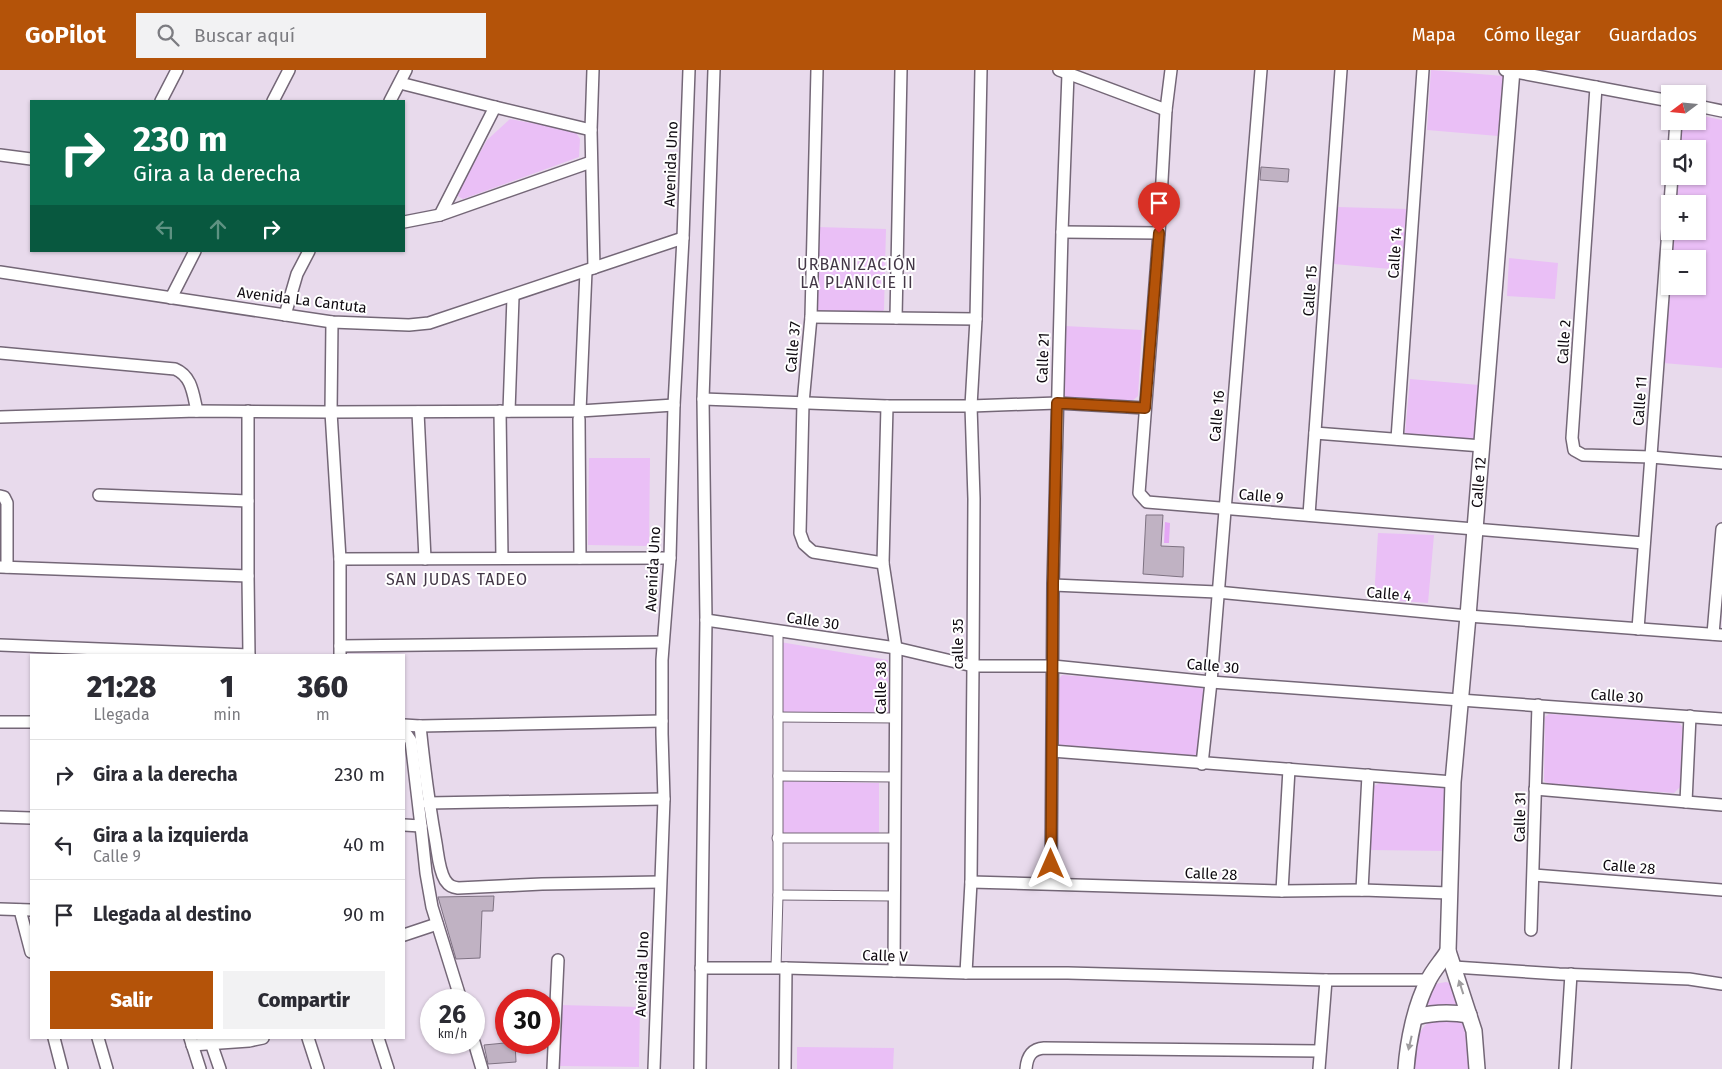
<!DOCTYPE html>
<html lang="es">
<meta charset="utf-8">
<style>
:root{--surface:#fff;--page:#f2f2f3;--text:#2b2b33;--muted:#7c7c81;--line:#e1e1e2;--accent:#b45309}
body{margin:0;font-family:"Fira Sans",sans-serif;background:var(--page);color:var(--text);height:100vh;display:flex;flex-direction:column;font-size:19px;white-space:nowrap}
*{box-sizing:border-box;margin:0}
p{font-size:16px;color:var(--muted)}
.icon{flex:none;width:28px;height:28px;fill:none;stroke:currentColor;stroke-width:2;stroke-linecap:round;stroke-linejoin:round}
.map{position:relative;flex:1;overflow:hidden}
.drawer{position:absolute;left:30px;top:584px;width:375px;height:385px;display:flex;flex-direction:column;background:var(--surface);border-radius:0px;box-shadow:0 1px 4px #0004}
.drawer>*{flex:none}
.guide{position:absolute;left:30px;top:30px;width:375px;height:152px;border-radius:0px;box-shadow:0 1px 4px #0004;background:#0b6e4f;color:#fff;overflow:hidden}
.needle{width:32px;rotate:254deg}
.tools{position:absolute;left:1661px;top:15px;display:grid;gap:10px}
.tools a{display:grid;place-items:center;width:45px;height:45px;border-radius:0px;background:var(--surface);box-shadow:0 1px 4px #0004;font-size:25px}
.speed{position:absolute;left:420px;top:919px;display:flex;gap:10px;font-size:25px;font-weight:700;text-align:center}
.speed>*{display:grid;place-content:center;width:65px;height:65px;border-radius:50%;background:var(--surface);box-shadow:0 1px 4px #0004;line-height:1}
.speed small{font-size:12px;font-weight:400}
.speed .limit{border:8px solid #d22;background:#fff;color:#111}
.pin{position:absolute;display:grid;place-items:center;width:42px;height:42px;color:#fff;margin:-51px -21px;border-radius:50% 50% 50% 0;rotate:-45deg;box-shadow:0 0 5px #0007}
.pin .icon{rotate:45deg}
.me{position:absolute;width:55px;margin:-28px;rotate:0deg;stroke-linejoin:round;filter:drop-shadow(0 0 4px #0008)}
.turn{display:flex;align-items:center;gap:18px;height:105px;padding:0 20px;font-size:22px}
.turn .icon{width:65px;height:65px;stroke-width:2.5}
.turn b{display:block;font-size:35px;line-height:42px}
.lanes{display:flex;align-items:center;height:48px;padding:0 20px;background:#0003;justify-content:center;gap:25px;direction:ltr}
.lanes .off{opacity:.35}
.eta{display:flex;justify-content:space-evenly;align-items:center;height:85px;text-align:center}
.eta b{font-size:30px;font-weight:800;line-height:35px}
.button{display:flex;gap:10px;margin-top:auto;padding:10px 20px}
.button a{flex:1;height:58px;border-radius:0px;background:var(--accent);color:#fff;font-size:20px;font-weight:800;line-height:58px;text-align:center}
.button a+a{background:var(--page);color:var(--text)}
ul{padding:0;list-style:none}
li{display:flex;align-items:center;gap:15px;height:70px;padding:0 20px;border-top:1px solid var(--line)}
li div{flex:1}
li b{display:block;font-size:19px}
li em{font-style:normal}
header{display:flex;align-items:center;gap:30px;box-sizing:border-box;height:70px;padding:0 25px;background:var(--accent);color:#fff}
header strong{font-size:24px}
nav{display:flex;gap:28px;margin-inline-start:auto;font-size:18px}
.search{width:350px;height:45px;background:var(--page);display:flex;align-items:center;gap:12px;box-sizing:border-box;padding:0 18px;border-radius:0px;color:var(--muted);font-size:19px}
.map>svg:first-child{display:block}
</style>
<header>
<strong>GoPilot</strong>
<div class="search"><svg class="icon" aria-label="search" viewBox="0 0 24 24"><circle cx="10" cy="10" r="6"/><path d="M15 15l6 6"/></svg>Buscar aquí</div>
<nav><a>Mapa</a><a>Cómo llegar</a><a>Guardados</a></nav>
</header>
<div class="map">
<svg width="1722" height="999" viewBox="0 0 1722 999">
<rect width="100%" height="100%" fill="#e8daec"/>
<g fill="#eabff6">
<path d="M 1431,0 L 1503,6 L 1498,66 L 1427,60 Z"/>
<path d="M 1698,45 L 1722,50 L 1722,298 L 1663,293 L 1670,204 L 1670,216 L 1698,216 L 1698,189 L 1671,189 L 1673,161 L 1698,161 L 1698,134 L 1675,134 L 1678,106 L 1698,106 L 1698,79 L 1680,79 L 1682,51 L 1698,51 Z"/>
<path d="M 510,49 L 575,61 L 580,69 L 579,87 L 463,129 L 456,125 L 487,70 Z"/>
<path d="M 1338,137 L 1408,139 L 1402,200 L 1334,194 Z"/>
<path d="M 817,157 L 886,159 L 884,240 L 878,245 L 819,244 L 815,241 Z"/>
<path d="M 1509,188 L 1558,193 L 1555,229 L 1507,226 Z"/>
<path d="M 1065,256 L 1142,260 L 1138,326 L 1132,331 L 1066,328 L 1063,324 Z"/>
<path d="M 1410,309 L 1479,315 L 1475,368 L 1469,371 L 1408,365 L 1405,364 Z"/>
<path d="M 589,388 L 650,388 L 649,476 L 588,475 Z"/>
<path d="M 1378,463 L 1434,465 L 1428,533 L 1374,529 Z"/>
<path d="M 780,572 L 888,590 L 889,645 L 782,643 Z"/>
<path d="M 1062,605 L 1201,615 L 1204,621 L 1199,683 L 1191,688 L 1061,677 L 1057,671 L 1059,609 Z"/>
<path d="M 1549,644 L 1678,651 L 1683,658 L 1681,716 L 1674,723 L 1550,715 L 1544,711 L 1545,647 Z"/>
<path d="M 779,711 L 879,713 L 879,763 L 782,764 Z"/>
<path d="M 1380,713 L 1444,718 L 1448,725 L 1445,781 L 1370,780 L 1374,716 Z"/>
<path d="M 1446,912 L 1456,915 L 1460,936 C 1449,935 1436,937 1426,934 L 1427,928 L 1435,914 Z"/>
<path d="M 560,935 L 640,937 L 639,997 L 560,996 Z"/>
<path d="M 1452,946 L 1462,953 L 1471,973 L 1474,999 L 1410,999 L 1412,978 L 1422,959 L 1430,950 Z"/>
<path d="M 797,977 L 894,978 L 893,999 L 797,999 Z"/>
</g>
<path fill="#e4a7f5" d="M 1165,452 L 1170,453 L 1169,473 L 1164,473 Z"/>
<g fill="#c0b2c3" stroke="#7e7282">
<path d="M 1261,97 L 1289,99 L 1288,112 L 1260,110 Z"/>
<path d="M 1146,445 L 1163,445 L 1161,476 L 1184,477 L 1183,507 L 1143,504 Z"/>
<path d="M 494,826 L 493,841 L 482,841 L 480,888 L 456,889 L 438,827 Z"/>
<path d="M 515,972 L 516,992 L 488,994 L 484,975 Z"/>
</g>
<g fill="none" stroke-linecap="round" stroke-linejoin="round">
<g stroke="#746777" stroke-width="11">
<g id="pedestrian">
<path d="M 778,647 L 896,648"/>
<path d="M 778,706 L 895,707"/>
<path d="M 777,768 L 895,768"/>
<path d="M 778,825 L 894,826"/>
<path d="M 776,898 L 778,825 L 778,561"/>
</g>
</g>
<g stroke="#746777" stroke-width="14">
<g id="minor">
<path d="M 593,0 L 591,60 L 594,198"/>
<path d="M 817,0 L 811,247 L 803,333 L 800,463 L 804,474 L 813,482 L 883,493"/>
<path d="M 1059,0 L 1166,40"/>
<path d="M 1171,0 L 1166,40 L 1159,163 L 1139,423 L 1147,432 L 1644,473"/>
<path d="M 1505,0 L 1670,31"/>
<path d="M 400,13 L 495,37 L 591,60"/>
<path d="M 1596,17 L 1572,368 L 1574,380 L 1583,385 L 1651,387 L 1722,393"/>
<path d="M 161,31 L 177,0"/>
<path d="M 273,31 L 289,0"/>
<path d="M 390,31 L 406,0"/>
<path d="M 1698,36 L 1722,41"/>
<path d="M 1674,79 L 1676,51"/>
<path d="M 0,85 L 31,89"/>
<path d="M 440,145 L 495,37"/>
<path d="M 404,152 L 440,145 L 591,92"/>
<path d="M 1062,162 L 1159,163"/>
<path d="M 0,202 L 332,252 L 409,255 L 429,253 L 683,168"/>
<path d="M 171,228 L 195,181"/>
<path d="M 285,245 L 297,204 L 309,181"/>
<path d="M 811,247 L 976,249"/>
<path d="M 896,248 L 901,0"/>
<path d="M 332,252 L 331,342 L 340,489 L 340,585"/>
<path d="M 0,283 L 175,299 C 192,306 193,324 197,341"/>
<path d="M 703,329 L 887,336 L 971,336 L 1057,333 L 1145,338"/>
<path d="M 887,336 L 883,493 L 896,578 L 894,901"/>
<path d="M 248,341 L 248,506 L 249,585"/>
<path d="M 500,341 L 502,488"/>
<path d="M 509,341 L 513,227"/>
<path d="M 580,341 L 586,201"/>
<path d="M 418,342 L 425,489"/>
<path d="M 0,347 L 197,341 L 331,342 L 580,341 L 674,335"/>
<path d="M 579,349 L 580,488"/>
<path d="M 1315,363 L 1482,376"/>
<path d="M 1397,369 L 1423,0"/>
<path d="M 99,425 L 248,431"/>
<path d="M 0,426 L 4,427 L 7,433 L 7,497"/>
<path d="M 1309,445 L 1341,0"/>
<path d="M 340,489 L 670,488"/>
<path d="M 0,497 L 248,506"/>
<path d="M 1053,515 L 1217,522 L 1468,546 L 1722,565"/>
<path d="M 706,550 L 896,578 L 973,596 L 1053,596 L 1211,612 L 1722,649"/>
<path d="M 1638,559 L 1672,106"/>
<path d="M 1713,564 L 1722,459"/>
<path d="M 0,575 L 249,585"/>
<path d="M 340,576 L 663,572"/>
<path d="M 0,652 L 31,652"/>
<path d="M 404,655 L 420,656 L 662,651"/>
<path d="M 420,656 C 424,695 429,734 436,773 C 438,785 439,800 445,810 C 449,816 452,817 458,818 L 542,814 L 660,812"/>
<path d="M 404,665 L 407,665 L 411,671 L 421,756 L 404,755"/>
<path d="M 1052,681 L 1453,712"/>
<path d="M 1202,694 L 1211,612 L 1261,0"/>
<path d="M 1535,719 L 1722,735"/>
<path d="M 1686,732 L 1690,646"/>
<path d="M 428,733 L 664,729"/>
<path d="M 0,747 L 31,748"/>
<path d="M 421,756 L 426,803 L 432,837 L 461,930"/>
<path d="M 1534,805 L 1722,820"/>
<path d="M 971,812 L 1282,821 L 1362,820 L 1449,823"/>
<path d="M 1051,813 L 1053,515 L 1062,162 L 1068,4"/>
<path d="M 1362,820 L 1368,705"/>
<path d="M 1282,821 L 1289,699"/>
<path d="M 0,839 L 31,840"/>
<path d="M 20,840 L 31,882"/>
<path d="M 1531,860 L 1538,635"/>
<path d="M 404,865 L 437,854"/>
<path d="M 1454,897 L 1559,904 L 1689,909 L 1722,914"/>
<path d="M 701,898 L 786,898 L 966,903 L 1068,903 L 1326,910 L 1428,910"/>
<path d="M 966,903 L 971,812 L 973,596 L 974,429 L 971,336 L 976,249 L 981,0"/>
<path d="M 54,968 L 62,999"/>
<path d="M 98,968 L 107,999"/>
<path d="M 190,968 L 200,999"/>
<path d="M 308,968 L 318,999"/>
<path d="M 378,968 L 388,999"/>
<path d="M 210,970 L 220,999"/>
<path d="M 474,972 L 482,999"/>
<path d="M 192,975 L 249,971 L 263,968"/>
<path d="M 553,999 L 558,890"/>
<path d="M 654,999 L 664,729 L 662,664 L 662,590 L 670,488 L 674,335 L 683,168 L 689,0"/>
<path d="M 700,999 L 706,550 L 703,329 L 714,0"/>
<path d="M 785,999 L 786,898"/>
<path d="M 1026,999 C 1027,987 1031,979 1044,978 L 1320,981"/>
<path d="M 1319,999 L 1326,910"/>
<path d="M 1565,999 L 1571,904"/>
</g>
</g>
<g stroke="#746777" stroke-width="18">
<g id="tertiary">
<path d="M 1416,947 C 1435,942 1451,942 1469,945"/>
<path d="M 1406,999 C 1408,971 1415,936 1428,911 C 1433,900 1442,891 1448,881"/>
<path id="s1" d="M 1477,999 L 1474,961 L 1448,881 L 1453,712 L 1468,546 L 1512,0"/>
</g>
</g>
<use href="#pedestrian" stroke="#fff" stroke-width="9"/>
<use href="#minor" stroke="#fff" stroke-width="11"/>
<use href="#tertiary" stroke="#fff" stroke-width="15"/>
</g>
<defs><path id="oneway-solid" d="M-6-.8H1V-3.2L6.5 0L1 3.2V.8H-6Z" transform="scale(1.25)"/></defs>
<g fill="#9f9d9f">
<use href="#oneway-solid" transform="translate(1461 917) rotate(-108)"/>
<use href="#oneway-solid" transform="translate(1410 973) rotate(103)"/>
</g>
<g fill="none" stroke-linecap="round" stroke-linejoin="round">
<g stroke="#753606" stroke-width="12">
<path id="route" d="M 1051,794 L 1053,514 L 1057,333 L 1145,338 L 1159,163"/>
</g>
<use href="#route" stroke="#b45309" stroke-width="9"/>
</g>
<g text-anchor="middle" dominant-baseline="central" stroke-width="4" stroke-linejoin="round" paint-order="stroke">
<g font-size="15" fill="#0f0a10" stroke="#fff">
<text transform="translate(671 94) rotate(-88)">Avenida Uno</text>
<text transform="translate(1395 183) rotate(-86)">Calle 14</text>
<text transform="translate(1310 221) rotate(-86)">Calle 15</text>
<text transform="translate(302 230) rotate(7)">Avenida La Cantuta</text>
<text transform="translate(1564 272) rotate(-86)">Calle 2</text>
<text transform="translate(793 277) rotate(-85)">Calle 37</text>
<text transform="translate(1043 288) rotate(-88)">Calle 21</text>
<text transform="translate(1640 331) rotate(-86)">Calle 11</text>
<text transform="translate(1217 346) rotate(-85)">Calle 16</text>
<text stroke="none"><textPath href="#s1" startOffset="592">Calle 12</textPath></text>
<text transform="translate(1261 426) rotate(5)">Calle 9</text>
<text transform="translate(653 499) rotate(-87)">Avenida Uno</text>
<text transform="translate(1389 524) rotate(5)">Calle 4</text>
<text transform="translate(813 551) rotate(8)">Calle 30</text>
<text transform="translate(958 574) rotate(-90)">calle 35</text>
<text transform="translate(1213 596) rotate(5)">Calle 30</text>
<text transform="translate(881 618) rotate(-90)">Calle 38</text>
<text transform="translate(1617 626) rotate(4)">Calle 30</text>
<text transform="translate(1520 747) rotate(-89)">Calle 31</text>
<text transform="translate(1629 797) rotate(5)">Calle 28</text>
<text transform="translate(1211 804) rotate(2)">Calle 28</text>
<text transform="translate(885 886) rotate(2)">Calle V</text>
<text transform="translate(642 904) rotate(-88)">Avenida Uno</text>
</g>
<g font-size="16" letter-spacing="1" fill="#433746" stroke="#fff">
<text x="857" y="194">URBANIZACIÓN<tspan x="857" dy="18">LA PLANICIE II</tspan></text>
<text x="457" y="509">SAN JUDAS TADEO</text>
</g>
</g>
</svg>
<div class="tools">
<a><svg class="needle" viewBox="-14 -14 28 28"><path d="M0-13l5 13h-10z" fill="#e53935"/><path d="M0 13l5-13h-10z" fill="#7c7c81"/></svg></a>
<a><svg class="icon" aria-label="sound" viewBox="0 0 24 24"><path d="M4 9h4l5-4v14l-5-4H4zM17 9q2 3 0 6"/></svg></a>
<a>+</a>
<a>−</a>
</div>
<div class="speed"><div>26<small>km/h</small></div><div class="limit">30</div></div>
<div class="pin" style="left:1159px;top:163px;background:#d93025"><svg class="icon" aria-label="arrive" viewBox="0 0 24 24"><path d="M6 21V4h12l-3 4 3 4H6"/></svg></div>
<svg class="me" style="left:1051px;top:794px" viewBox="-20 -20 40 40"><path d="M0-17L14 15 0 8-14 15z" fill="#b45309" stroke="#fff" stroke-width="4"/></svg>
<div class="guide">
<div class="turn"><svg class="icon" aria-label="right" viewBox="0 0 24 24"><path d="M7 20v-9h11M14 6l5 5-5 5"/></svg><div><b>230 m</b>Gira a la derecha</div></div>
<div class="lanes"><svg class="icon off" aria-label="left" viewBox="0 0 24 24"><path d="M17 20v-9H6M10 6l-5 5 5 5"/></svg><svg class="icon off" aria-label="ahead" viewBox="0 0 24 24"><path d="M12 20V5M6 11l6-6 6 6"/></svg><svg class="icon" aria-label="right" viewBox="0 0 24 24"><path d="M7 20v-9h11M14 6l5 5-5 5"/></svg></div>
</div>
<section class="drawer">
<div class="eta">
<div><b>21:28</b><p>Llegada</p></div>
<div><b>1</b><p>min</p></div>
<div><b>360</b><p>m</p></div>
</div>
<ul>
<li><svg class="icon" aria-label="right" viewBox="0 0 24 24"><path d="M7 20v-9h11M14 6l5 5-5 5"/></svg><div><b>Gira a la derecha</b></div><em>230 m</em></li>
<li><svg class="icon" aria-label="left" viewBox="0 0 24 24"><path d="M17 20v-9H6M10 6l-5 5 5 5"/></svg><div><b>Gira a la izquierda</b><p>Calle 9</p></div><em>40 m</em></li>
<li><svg class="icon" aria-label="arrive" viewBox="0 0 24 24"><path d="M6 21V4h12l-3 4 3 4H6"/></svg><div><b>Llegada al destino</b></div><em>90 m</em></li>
</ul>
<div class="button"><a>Salir</a><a>Compartir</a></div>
</section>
</div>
